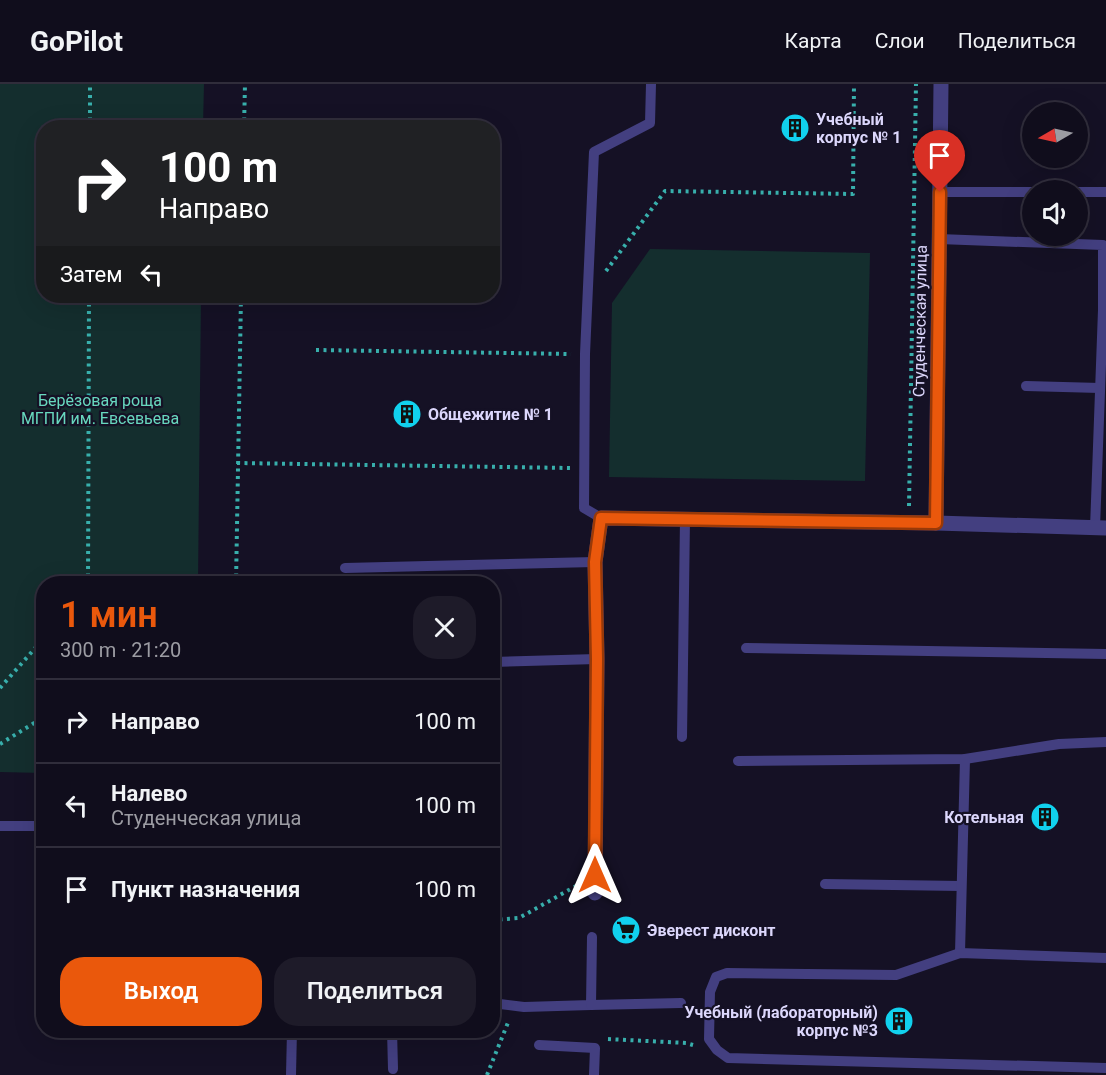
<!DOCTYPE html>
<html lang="ru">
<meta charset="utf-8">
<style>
:root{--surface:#100d1c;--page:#1e1b29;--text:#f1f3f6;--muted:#9c9ca3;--line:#302d3b;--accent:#ea580c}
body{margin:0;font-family:Roboto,sans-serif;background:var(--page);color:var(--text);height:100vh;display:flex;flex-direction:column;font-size:22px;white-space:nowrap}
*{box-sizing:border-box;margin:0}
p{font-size:20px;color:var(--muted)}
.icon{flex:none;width:33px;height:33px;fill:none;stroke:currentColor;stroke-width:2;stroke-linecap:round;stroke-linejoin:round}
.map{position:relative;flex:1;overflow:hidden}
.panel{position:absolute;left:36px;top:492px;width:464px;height:462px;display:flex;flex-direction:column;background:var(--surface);border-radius:24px;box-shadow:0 6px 24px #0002,0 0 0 2px var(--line)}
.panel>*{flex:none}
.guide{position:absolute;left:36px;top:36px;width:464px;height:183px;border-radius:24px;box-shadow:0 6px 24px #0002,0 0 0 2px var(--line);background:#202124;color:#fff;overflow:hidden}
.needle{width:39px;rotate:261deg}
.buttons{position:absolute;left:1022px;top:18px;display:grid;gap:12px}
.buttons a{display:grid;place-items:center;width:66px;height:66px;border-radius:50%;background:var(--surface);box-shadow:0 6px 24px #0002,0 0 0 2px var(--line);font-size:30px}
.pin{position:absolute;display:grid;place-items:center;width:51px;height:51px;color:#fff;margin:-62px -26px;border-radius:50% 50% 50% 0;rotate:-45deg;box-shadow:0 0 6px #0007}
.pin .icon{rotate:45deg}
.me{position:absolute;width:66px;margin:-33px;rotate:0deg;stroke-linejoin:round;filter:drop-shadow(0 0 4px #0008)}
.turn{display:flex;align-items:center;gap:21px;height:126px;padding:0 24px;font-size:27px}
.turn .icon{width:78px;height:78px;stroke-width:2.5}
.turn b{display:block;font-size:42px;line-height:51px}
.then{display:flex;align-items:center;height:57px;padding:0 24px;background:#0003;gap:12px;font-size:22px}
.round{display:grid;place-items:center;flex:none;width:63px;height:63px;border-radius:24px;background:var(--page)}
.head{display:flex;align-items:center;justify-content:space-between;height:102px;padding:0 24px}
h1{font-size:36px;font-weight:600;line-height:45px;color:var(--accent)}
.button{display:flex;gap:12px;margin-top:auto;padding:12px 24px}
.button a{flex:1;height:69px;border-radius:24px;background:var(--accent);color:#fff;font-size:24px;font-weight:600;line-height:69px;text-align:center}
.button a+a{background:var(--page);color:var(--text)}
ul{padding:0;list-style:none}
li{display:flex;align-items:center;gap:18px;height:84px;padding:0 24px;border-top:2px solid var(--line)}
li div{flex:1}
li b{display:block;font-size:22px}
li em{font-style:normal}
header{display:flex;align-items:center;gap:36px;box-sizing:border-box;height:84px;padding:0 30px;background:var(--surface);border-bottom:2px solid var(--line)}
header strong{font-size:28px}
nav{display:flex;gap:33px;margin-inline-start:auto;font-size:21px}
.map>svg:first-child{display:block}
</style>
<header>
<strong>GoPilot</strong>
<nav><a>Карта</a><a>Слои</a><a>Поделиться</a></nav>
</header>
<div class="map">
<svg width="1106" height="991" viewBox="0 0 1106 991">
<rect width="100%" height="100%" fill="#151125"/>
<g fill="#142e2e">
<path d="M 0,0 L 204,0 L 203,43 L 44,44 L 44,212 L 201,212 L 198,499 L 44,500 L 43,689 L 0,688 Z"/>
<path d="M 650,165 L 870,169 L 865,397 L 609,393 L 612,219 Z"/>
</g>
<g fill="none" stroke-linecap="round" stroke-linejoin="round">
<g stroke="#38afac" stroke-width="4" stroke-dasharray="3 4.5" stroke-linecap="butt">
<path d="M 90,44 L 90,0"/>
<path d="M 244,44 L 245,0"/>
<path d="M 606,187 L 665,107 L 853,110 L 854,0"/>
<path d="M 316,266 L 571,270"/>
<path d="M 237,379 L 570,384"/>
<path d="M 909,422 L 916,0"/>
<path d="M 88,500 L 89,212"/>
<path d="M 236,500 L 241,212"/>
<path d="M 0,604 L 44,554"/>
<path d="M 0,660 L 44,633"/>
<path d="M 492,836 L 519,834 L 576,802"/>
<path d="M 608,955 L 686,959 L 693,961"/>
<path d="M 487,991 L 509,936"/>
</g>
<g stroke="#433f80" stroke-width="10">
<path d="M 940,108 L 1032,108"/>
<path d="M 1077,108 L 1106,108"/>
<path d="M 939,155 L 1103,161 L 1103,226 L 1095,444"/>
<path d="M 1026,302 L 1100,304"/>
<path d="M 601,434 L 584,424 L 585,270 L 594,68 L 650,39 L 651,0"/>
<path d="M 345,484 L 595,478"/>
<path d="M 746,564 L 1106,570"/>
<path d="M 492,578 L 597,575"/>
<path d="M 682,653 L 685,435"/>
<path d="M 738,677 L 965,675 L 1059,660 L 1106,658"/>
<path d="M 0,742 L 44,742"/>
<path d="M 825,800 L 961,802"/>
<path d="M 960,869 L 965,675"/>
<path d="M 1106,874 L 960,869 L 896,891 L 727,889 L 716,893 L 710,908 L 709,955 L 717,966 L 728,974 L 1106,984"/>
<path d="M 492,919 L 524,923 L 591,921 L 592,853"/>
<path d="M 591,921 L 681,919"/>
<path d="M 392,946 L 393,985"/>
<path d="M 539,961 L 595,964 L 594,991"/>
<path d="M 291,991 L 292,946"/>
</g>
<g stroke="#433f80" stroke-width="15">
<path d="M 936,439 L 941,0"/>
<path d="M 595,809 L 597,575 L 595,478 L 601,434 L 936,439 L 1106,444"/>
</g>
</g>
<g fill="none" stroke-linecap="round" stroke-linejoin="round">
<g stroke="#983908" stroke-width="15">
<path id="route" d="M 595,791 L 597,575 L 595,478 L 601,434 L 936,439 L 940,108"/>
</g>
<use href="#route" stroke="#ea580c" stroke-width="10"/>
</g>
<defs>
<g id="building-disc" transform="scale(1.5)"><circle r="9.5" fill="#11d1ee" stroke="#151125"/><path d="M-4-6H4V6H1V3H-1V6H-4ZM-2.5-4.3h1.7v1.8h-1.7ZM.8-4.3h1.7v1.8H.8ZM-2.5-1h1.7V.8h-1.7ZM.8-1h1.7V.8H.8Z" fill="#111"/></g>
<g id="supermarket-disc" transform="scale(1.5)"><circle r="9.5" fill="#11d1ee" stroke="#151125"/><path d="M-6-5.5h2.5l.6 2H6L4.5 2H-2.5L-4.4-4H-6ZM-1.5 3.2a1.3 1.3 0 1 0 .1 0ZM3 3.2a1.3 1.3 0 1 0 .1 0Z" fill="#111"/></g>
</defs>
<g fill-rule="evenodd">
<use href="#building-disc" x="795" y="44"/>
<use href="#building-disc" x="407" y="330"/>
<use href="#building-disc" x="1045" y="733"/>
<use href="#supermarket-disc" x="626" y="846"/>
<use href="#building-disc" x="899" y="937"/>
</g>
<g text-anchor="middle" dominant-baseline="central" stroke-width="4.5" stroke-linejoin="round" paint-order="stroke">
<g font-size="16" font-weight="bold" fill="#dcd7fc" stroke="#151125" text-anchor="start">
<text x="816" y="35">Учебный<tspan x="816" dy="18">корпус № 1</tspan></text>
<text x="428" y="330">Общежитие № 1</text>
<text x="1024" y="733" text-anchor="end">Котельная</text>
<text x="647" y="846">Эверест дисконт</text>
<text x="878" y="928" text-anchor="end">Учебный (лабораторный)<tspan x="878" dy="18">корпус №3</tspan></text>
</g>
<g font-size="16" fill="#dcd7fc" stroke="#151125">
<text transform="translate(920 237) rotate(-89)">Студенческая улица</text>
</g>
<g font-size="16" fill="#68d8bf" stroke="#151125">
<text x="100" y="316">Берёзовая роща<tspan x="100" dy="18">МГПИ им. Евсевьева</tspan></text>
</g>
</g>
</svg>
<div class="buttons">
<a><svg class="needle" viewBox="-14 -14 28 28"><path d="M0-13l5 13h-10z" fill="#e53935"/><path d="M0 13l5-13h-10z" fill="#9c9ca3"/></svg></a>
<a><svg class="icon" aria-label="sound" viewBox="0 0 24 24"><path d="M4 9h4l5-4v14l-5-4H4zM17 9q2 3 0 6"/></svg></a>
</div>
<div class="pin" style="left:940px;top:108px;background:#d93025"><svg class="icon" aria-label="arrive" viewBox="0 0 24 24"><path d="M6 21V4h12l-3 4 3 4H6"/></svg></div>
<svg class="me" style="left:595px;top:791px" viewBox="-20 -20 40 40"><path d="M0-17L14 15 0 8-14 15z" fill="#ea580c" stroke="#fff" stroke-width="4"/></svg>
<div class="guide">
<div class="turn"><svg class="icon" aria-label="right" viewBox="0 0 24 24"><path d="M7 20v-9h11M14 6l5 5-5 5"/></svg><div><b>100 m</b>Направо</div></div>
<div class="then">Затем<svg class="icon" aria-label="left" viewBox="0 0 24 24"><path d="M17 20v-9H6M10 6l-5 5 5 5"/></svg></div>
</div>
<section class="panel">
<div class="head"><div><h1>1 мин</h1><p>300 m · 21:20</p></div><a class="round"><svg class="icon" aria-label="close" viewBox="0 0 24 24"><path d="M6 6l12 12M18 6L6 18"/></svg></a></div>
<ul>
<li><svg class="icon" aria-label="right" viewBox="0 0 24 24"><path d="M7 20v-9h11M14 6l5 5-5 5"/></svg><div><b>Направо</b></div><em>100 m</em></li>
<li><svg class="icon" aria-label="left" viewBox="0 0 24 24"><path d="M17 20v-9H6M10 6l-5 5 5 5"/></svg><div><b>Налево</b><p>Студенческая улица</p></div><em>100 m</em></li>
<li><svg class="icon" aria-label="arrive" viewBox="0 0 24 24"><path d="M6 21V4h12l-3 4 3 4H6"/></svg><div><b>Пункт назначения</b></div><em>100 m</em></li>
</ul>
<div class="button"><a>Выход</a><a>Поделиться</a></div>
</section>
</div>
